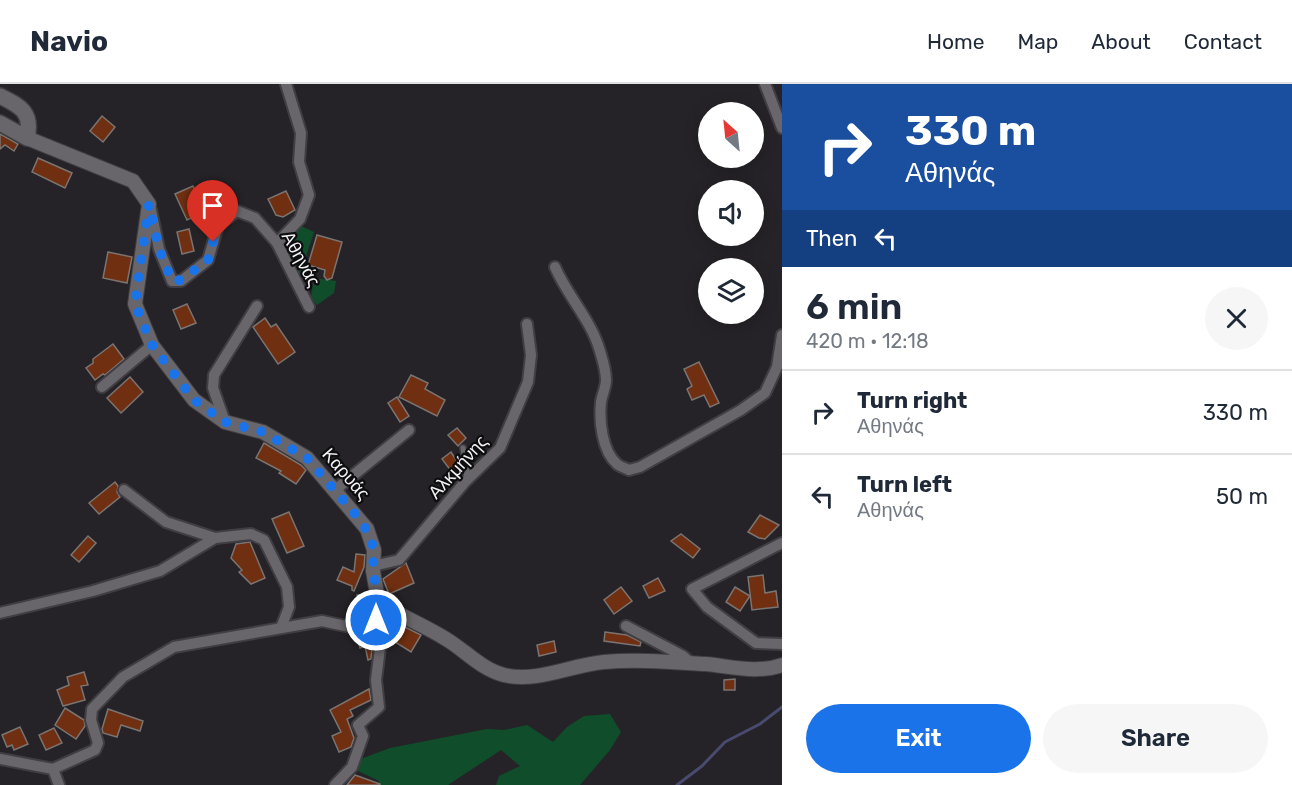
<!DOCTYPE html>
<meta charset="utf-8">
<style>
:root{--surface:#fff;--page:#f6f6f7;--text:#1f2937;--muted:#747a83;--line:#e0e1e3;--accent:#1a73e8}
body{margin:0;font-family:Rubik,sans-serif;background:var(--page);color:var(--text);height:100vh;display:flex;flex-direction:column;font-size:22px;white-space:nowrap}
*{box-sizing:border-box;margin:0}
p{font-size:20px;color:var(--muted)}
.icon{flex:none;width:33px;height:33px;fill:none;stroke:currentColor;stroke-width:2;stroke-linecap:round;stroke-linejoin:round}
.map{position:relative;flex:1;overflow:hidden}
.panel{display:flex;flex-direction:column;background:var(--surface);width:510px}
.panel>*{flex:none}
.hud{background:#1a4fa0;color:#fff;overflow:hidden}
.needle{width:39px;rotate:333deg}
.controls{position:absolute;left:698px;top:18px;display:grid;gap:12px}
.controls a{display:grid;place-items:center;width:66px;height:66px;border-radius:50%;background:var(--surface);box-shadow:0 3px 15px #0003;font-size:30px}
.pin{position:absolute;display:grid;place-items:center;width:51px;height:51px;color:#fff;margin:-62px -26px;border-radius:50% 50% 50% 0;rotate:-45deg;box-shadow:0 0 6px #0007}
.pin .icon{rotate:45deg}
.me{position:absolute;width:66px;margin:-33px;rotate:0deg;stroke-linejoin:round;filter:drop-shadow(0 0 4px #0008)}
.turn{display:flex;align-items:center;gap:21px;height:126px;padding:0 24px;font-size:27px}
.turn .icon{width:78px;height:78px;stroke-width:2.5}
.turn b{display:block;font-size:42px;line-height:51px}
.then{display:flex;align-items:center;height:57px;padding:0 24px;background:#0003;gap:12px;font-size:22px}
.round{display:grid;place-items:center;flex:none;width:63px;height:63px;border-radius:32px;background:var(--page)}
.overview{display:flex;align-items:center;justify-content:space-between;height:102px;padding:0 24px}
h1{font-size:36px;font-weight:600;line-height:45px}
.cta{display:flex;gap:12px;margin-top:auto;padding:12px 24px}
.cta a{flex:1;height:69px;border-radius:36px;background:var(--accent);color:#fff;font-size:24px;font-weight:600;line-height:69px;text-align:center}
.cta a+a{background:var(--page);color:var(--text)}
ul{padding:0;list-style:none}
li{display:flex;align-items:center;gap:18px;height:84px;padding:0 24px;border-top:2px solid var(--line)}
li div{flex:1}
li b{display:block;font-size:22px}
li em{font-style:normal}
header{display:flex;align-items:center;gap:36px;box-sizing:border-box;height:84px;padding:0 30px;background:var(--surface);border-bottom:2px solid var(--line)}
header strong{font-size:28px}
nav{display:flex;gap:33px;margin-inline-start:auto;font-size:21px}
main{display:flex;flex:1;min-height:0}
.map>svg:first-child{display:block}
</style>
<header>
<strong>Navio</strong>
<nav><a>Home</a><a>Map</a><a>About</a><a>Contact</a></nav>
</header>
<main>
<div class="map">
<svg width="782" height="701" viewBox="0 0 782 701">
<rect width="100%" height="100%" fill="#252327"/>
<g fill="#104e2b">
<path d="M 301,142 L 314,148 L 299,194 L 282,163 Z"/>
<path d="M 314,194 L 336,197 L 334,209 L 317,221 L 311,213 Z"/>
<path d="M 610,630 L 621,648 L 610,666 L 580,701 L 496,701 L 499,692 L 520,682 L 501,666 L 448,701 L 378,701 L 379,697 L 354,685 L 358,676 L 390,664 L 487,645 L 504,646 L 527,641 L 553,658 L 567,643 L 584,632 Z"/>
</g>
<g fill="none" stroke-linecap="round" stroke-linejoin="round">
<path stroke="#494a6f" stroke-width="3" d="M 677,701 L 702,682 L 725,658 L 760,640 L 782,623"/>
</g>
<g fill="#702f11" stroke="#7a7472" stroke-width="1.5">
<path d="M 102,32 L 115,43 L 103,58 L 90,47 Z"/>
<path d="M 0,50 L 18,60 L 14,67 L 5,61 L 0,65 Z"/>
<path d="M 38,74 L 72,89 L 65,104 L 32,88 Z"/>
<path d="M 193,102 L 197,112 L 195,113 L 203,128 L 187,136 L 175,110 Z"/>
<path d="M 286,107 L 295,126 L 283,133 L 276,131 L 268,115 Z"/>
<path d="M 189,145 L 194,167 L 182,170 L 177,148 Z"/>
<path d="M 317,151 L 342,158 L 332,194 L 327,196 L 324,192 L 325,186 L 308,181 Z"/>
<path d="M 108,168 L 132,173 L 127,199 L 103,194 Z"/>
<path d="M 187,220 L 196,239 L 181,245 L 173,226 Z"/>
<path d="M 265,234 L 271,243 L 276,240 L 295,268 L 278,280 L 253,243 Z"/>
<path d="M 113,260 L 124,275 L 105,291 L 103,290 L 95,296 L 86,284 L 93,279 L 93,275 Z"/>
<path d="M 699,278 L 719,319 L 710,323 L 704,311 L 692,316 L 687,305 L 692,302 L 684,285 Z"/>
<path d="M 411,291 L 428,299 L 425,305 L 445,316 L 437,332 L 399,313 Z"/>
<path d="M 130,293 L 143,308 L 121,329 L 107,314 Z"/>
<path d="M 397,313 L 409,332 L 400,338 L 388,319 Z"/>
<path d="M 457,344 L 466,354 L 458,362 L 448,351 Z"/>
<path d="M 264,359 L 301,381 L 306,386 L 296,400 L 279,389 L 281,387 L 256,374 Z"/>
<path d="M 451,368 L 462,385 L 454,391 L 442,375 Z"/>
<path d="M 115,398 L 118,402 L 117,408 L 120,413 L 99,430 L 89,419 Z"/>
<path d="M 289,428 L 304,462 L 287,469 L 272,435 Z"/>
<path d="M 760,431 L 779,441 L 765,455 L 759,454 L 748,448 Z"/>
<path d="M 681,450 L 700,465 L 693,474 L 671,457 Z"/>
<path d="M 88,452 L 96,459 L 79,478 L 71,471 Z"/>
<path d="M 250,458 L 265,494 L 251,500 L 239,488 L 242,486 L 231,474 L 236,460 Z"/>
<path d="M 356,470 L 365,471 L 364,483 L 354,507 L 352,506 L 352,502 L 337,496 L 343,483 L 354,488 Z"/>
<path d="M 406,479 L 414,499 L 389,510 L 383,495 Z"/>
<path d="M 763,491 L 765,509 L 776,507 L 778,523 L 752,526 L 748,493 Z"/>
<path d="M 658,494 L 665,507 L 649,514 L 643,502 Z"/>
<path d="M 621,503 L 632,517 L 614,530 L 604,516 Z"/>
<path d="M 735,503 L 750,512 L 740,527 L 726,518 Z"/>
<path d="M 368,510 L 372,520 L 371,525 L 358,526 L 357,511 Z"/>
<path d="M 401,541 L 421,551 L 411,568 L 392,556 Z"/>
<path d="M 605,548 L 627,551 L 641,558 L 640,562 L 604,557 Z"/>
<path d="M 356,550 L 371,550 L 372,564 L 371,575 L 368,576 L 365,562 L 360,564 Z"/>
<path d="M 554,557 L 556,568 L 539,572 L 537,561 Z"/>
<path d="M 84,588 L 88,601 L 81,602 L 85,616 L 63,622 L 57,606 L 69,601 L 67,593 Z"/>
<path d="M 735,595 L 735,606 L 724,606 L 724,596 Z"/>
<path d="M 369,605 L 371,616 L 350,626 L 353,632 L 347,635 L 354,654 L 351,663 L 339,668 L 332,652 L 341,648 L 330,626 Z"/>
<path d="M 65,624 L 84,636 L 85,642 L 76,655 L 55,641 Z"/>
<path d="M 108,625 L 143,637 L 140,647 L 121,641 L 117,653 L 103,649 L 102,645 Z"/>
<path d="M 20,643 L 28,660 L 14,666 L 12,661 L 7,663 L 2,651 Z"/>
<path d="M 54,644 L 62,659 L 46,666 L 39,651 Z"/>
<path d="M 355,691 L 380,700 L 380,701 L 347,701 Z"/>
</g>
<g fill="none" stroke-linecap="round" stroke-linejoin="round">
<g stroke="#403e42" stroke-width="8">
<path id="service" d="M 463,364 L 467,386 L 466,394"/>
</g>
<g stroke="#403e42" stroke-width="14">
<g id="minor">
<path d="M 765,0 L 782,44"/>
<path d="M 151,126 L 159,165 L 172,197 L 181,197 L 208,176 L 218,141 L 237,127 L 255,134 L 277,159 L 309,223"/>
<path d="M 277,159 L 300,135 L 309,111 L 299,78 L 301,49 L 286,0"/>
<path d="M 555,183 C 567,211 590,235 599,264 C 602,274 606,285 606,296 C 606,303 602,311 601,318 C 599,337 602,367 617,380 C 620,383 626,384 629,386 L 640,383 L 741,326 L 765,309 L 777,283 L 782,251"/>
<path d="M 102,303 L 152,261"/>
<path d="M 225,338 L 213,304 L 214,291 L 257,222"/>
<path d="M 124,406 L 166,438 L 215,454"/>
<path d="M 335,406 L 409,346"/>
<path d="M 782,459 L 692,505 L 707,523 L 756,559 L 782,560"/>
<path d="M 373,482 L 399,476 L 465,398 L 500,364 L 528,298 L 531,271 L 527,240"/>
<path d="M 0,529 L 93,507 L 160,487 L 215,454 L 251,450 L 264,456 L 287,503 L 289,523 L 281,544"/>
<path d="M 626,542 L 683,572 L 691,579"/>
<path d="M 0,675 L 53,685 L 59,701"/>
<path d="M 53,685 L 95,666 L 98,659 L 91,636 L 92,625 L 123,593 L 174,563 L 322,537 L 350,543 L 378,542"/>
<path d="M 335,701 L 352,683 L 363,652 L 358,641 L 379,623 L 376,596 L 380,564 L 376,534 L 381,518"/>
</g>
</g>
<g stroke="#403e42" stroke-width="16">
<path id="tertiary" d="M 27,54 L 133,97 L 149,120 L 135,220 L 152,261 L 194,316 L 225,338 L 263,348 L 307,374 L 367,445 L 374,466 L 373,487 L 377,510 L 380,516 L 385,522 C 405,534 427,543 446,555 C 466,567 481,585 504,591 C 537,599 571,581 604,578 C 637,575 672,578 705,580 C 730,582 757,590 782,581"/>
</g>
<g stroke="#403e42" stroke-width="18">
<path id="secondary" d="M 0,12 C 20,22 33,28 27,54 L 0,39"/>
</g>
<use href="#service" stroke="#68666b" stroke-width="5"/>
<use href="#minor" stroke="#68666b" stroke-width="10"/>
<use href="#tertiary" stroke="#68666b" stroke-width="14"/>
<use href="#secondary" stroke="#68666b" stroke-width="15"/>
</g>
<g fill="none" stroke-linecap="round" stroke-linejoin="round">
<path stroke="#1a73e8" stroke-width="10" stroke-dasharray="0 18" d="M 213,158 L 208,176 L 181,196 L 172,197 L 159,165 L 149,120 L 135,220 L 152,261 L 194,316 L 225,338 L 263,348 L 307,374 L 356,431 L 368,448 L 374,466 L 373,484 L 376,504 L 381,518 L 377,526 L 376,536"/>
</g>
<g text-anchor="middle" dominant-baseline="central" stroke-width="4.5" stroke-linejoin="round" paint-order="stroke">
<g font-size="18" fill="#f2f1f4" stroke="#0d0d0f">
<text transform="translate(301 175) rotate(61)">Αθηνάς</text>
<text transform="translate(458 383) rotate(-48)">Αλκμήνης</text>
<text transform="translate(346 390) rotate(49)">Καρυάς</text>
</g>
</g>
</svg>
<div class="controls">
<a><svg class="needle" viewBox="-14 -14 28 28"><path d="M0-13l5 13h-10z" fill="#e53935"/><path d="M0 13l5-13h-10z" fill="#747a83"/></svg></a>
<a><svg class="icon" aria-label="sound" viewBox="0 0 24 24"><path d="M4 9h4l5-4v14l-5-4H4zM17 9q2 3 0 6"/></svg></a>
<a><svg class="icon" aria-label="layers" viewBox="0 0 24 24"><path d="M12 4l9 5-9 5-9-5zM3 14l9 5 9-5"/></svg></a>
</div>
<div class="pin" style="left:213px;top:158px;background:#d93025"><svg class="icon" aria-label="arrive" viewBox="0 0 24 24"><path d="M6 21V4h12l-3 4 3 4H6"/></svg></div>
<svg class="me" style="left:376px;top:536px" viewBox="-20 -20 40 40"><circle r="17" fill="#1a73e8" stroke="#fff" stroke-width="3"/><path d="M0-11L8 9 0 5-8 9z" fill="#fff"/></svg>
</div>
<section class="panel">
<div class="hud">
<div class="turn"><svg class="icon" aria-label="right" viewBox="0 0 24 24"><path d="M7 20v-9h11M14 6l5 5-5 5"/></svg><div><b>330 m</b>Αθηνάς</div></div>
<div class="then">Then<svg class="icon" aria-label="left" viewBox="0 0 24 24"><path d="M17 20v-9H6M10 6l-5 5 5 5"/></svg></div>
</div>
<div class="overview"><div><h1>6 min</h1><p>420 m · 12:18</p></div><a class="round"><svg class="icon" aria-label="close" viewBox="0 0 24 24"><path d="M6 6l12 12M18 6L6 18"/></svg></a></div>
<ul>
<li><svg class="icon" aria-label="right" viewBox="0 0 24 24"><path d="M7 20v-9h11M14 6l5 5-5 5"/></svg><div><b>Turn right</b><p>Αθηνάς</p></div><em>330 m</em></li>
<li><svg class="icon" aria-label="left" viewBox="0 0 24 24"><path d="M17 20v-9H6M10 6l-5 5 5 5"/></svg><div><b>Turn left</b><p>Αθηνάς</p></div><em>50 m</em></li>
</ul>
<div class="cta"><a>Exit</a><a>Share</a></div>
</section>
</main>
